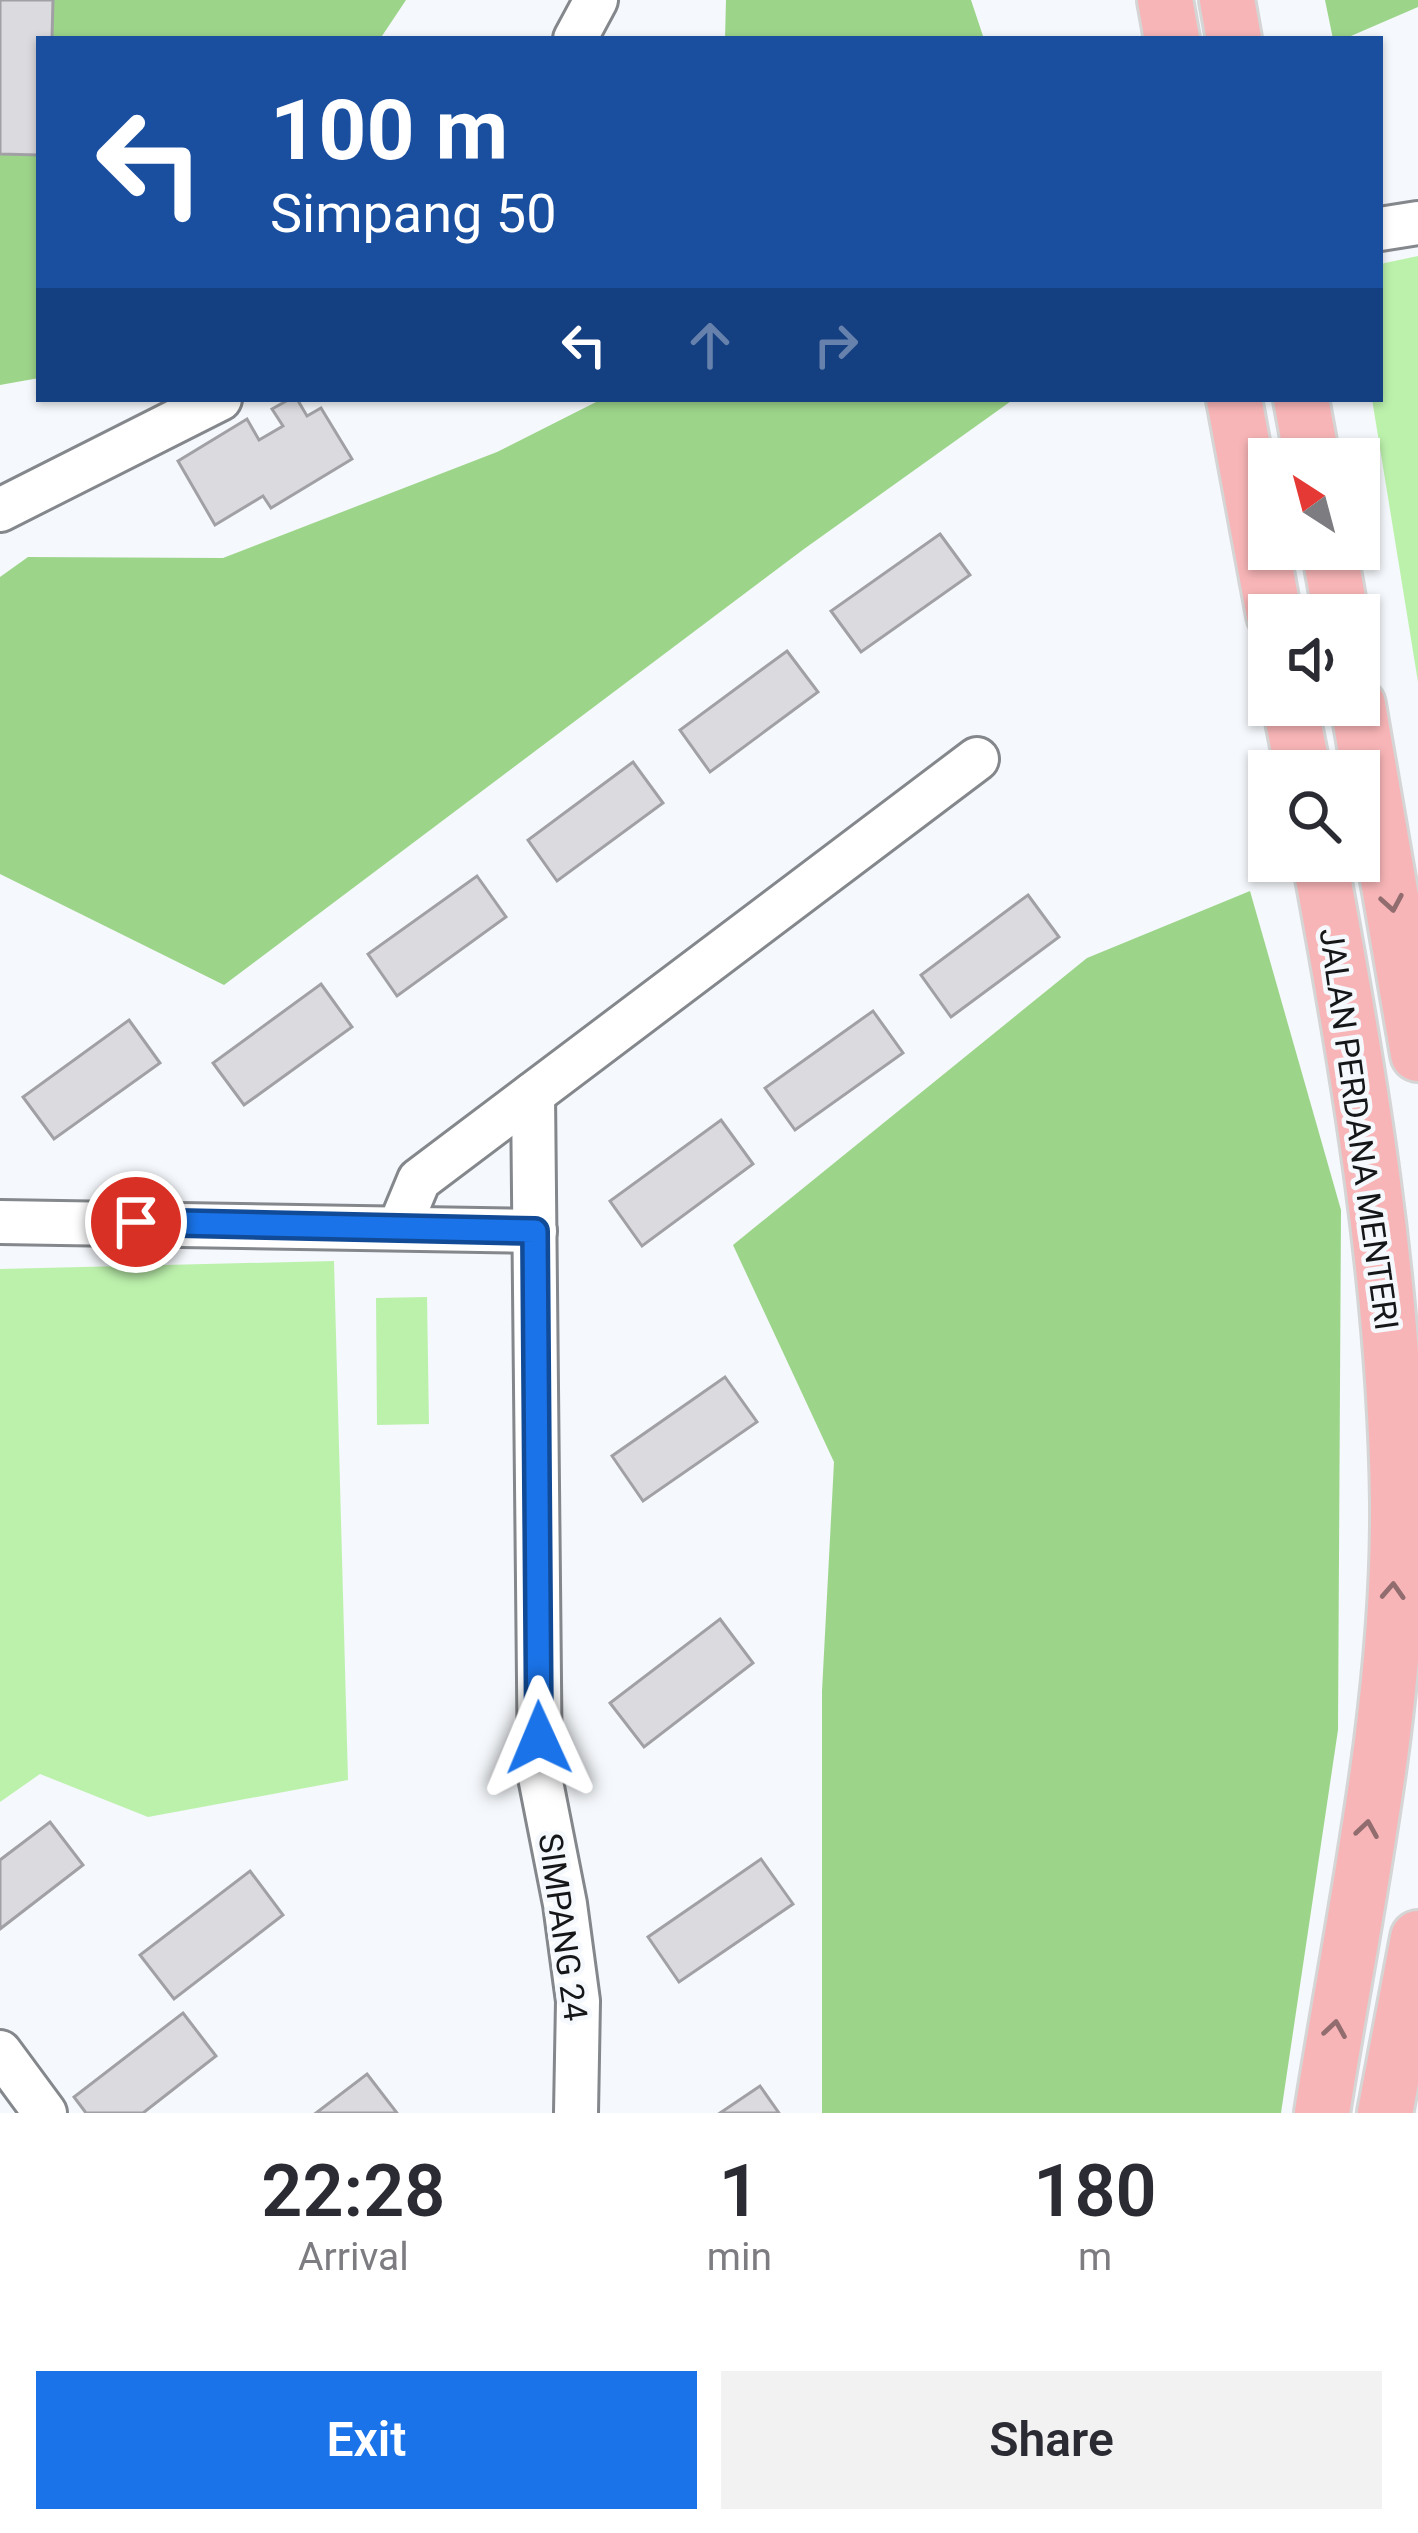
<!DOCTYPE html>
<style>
:root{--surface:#fff;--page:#f2f2f3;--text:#2b2b33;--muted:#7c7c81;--accent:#1a73e8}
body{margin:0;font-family:Roboto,sans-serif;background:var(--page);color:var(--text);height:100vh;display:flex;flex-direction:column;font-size:45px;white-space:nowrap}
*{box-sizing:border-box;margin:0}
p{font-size:39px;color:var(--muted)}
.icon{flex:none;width:66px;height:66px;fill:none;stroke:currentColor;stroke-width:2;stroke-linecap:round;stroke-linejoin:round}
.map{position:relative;height:2113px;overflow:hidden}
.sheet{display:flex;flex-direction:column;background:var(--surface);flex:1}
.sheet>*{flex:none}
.hud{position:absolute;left:36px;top:36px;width:1347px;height:366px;border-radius:0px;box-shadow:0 3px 9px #0004;background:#1a4fa0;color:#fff;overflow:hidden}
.needle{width:78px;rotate:324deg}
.tools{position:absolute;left:1248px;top:438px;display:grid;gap:24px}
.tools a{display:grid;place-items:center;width:132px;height:132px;border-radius:0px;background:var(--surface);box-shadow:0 3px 9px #0004;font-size:60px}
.pin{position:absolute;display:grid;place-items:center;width:102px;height:102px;color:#fff;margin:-51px;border:6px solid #fff;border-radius:50%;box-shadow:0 3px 12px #0007}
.me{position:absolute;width:132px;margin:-66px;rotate:359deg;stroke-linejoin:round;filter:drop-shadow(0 0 9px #0008)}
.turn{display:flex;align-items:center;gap:42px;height:252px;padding:0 36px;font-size:54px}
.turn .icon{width:156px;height:156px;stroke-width:2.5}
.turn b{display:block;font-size:84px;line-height:102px}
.lanes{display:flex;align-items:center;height:114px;padding:0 36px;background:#0003;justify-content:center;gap:60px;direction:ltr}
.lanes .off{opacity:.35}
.eta{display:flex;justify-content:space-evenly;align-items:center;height:204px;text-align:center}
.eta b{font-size:72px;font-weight:600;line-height:84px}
.primary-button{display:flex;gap:24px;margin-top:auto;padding:24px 36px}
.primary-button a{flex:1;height:138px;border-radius:0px;background:var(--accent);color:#fff;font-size:48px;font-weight:600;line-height:138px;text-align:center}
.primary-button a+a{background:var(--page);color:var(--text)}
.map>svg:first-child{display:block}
</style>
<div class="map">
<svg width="1418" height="2113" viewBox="0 0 1418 2113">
<rect width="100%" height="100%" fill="#f5f8fc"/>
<g fill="#bcf1ac">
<path d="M 1418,256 L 1418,682 L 1372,399 L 1380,399 L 1380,264 Z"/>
<path d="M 334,1261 L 348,1780 L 148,1817 L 40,1774 L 0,1802 L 0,1269 Z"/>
<path d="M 427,1297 L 429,1424 L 377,1425 L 376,1298 Z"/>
</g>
<g fill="#9cd58a">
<path d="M 0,0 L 406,0 L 380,39 L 39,39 L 39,378 L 0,385 Z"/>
<path d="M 726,0 L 971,0 L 984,39 L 725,39 Z"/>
<path d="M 1325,0 L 1418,0 L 1418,7 L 1344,39 L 1333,39 Z"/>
<path d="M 602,399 L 1014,399 L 804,549 L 224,985 L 0,874 L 0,577 L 28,557 L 223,558 L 497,452 Z"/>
<path d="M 1250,891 L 1341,1210 L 1338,1730 L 1281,2113 L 822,2113 L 822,1691 L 834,1462 L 733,1245 L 1087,958 Z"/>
</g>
<g fill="#dadadf" stroke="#a1a1a5" stroke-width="3">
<path d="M 0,0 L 53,0 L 52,39 L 39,39 L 39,155 L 0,154 Z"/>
<path d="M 290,399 L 297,399 L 307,416 L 321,408 L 352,459 L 271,508 L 263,496 L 215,525 L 178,461 L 247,419 L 259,440 L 283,426 L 272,409 Z"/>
<path d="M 940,534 L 970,575 L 861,652 L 831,611 Z"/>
<path d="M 787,651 L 818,692 L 710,772 L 680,730 Z"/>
<path d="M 633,762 L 663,803 L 557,881 L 528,840 Z"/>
<path d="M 477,876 L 506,917 L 397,996 L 368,954 Z"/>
<path d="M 1028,895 L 1059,937 L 951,1017 L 921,975 Z"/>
<path d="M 321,984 L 352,1027 L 244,1105 L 213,1063 Z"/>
<path d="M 873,1011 L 903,1053 L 795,1130 L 765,1088 Z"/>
<path d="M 129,1020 L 160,1063 L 54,1139 L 23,1097 Z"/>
<path d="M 721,1120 L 753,1164 L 642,1246 L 610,1201 Z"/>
<path d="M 725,1377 L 757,1422 L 643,1501 L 612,1456 Z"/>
<path d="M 720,1619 L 753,1663 L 644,1747 L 610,1703 Z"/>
<path d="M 50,1822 L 83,1865 L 0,1929 L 0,1860 Z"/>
<path d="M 761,1859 L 793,1904 L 679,1982 L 648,1937 Z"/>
<path d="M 250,1871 L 283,1915 L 174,1999 L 140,1955 Z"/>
<path d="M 183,2013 L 216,2056 L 143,2113 L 86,2113 L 74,2097 Z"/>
<path d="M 367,2074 L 397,2113 L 316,2113 Z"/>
<path d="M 760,2086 L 779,2113 L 720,2113 Z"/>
</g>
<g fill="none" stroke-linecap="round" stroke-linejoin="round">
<g stroke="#84878b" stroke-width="48">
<g id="minor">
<path d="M 575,39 L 596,0"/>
<path d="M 1380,229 L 1418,223"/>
<path d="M 0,510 L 220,399"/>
<path d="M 533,1094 L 540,1777 L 565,1904 L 578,2001 L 576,2113"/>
<path d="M 0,1222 L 535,1231"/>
<path d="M 399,1228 L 419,1180 L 977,759"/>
<path d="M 0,2052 L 45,2113"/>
</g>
</g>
<g stroke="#d5d5d5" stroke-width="60">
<g id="major">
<path d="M 1165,0 L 1172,39"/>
<path d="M 1227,0 L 1234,39"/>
<path d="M 1234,399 L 1274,615"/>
<path d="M 1301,399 L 1312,459"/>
<path d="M 1329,549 L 1341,615"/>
<path d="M 1290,705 L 1303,771"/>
<path d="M 1358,705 L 1418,1054"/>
<path d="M 1320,861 C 1359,1071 1395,1286 1398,1501 C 1400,1706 1354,1911 1322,2113"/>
<path d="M 1385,2113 L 1418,1938"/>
</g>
</g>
<use href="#minor" stroke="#fff" stroke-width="42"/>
<use href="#major" stroke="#f8b5b7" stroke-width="54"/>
</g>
<defs><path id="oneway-chevron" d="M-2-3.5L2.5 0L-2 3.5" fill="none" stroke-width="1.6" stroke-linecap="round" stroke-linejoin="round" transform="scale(3)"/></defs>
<g stroke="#926d6f">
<use href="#oneway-chevron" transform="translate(1392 903) rotate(80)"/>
<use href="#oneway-chevron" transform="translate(1393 1591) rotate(-87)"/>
<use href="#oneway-chevron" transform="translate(1367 1829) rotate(-81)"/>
<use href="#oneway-chevron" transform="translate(1335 2029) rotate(-81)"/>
</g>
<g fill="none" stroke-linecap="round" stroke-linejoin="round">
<g stroke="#114b97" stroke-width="30">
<path id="route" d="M 136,1222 L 535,1231 L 539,1738"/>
</g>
<use href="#route" stroke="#1a73e8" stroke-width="21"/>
</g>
<g text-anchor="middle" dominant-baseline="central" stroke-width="9" stroke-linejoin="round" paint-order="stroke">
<g font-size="33" fill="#151618" stroke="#f5f8fc">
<text transform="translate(1359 1129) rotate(82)">JALAN PERDANA MENTERI</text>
<text transform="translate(563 1927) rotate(82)">SIMPANG 24</text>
</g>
</g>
</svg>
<div class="tools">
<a><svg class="needle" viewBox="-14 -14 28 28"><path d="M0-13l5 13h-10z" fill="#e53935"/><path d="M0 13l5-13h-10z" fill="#7c7c81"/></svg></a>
<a><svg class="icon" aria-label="sound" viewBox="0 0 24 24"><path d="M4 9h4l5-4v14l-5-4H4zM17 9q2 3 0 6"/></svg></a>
<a><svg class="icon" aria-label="search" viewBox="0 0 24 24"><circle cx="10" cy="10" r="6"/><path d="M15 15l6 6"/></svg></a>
</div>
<div class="pin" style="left:136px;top:1222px;background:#d93025"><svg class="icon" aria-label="arrive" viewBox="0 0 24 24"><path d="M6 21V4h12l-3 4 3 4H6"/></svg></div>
<svg class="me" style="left:539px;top:1738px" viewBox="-20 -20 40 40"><path d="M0-17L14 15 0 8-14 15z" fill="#1a73e8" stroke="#fff" stroke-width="4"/></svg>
<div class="hud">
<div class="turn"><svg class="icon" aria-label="left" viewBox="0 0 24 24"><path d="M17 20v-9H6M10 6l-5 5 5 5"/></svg><div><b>100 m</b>Simpang 50</div></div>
<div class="lanes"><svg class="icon" aria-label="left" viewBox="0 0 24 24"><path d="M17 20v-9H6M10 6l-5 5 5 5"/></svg><svg class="icon off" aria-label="ahead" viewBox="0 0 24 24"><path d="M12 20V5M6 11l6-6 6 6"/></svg><svg class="icon off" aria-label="right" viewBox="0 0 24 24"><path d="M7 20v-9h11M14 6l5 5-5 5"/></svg></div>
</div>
</div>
<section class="sheet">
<div class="eta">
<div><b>22:28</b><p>Arrival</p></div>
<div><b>1</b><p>min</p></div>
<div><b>180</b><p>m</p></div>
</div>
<div class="primary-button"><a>Exit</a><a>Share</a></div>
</section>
